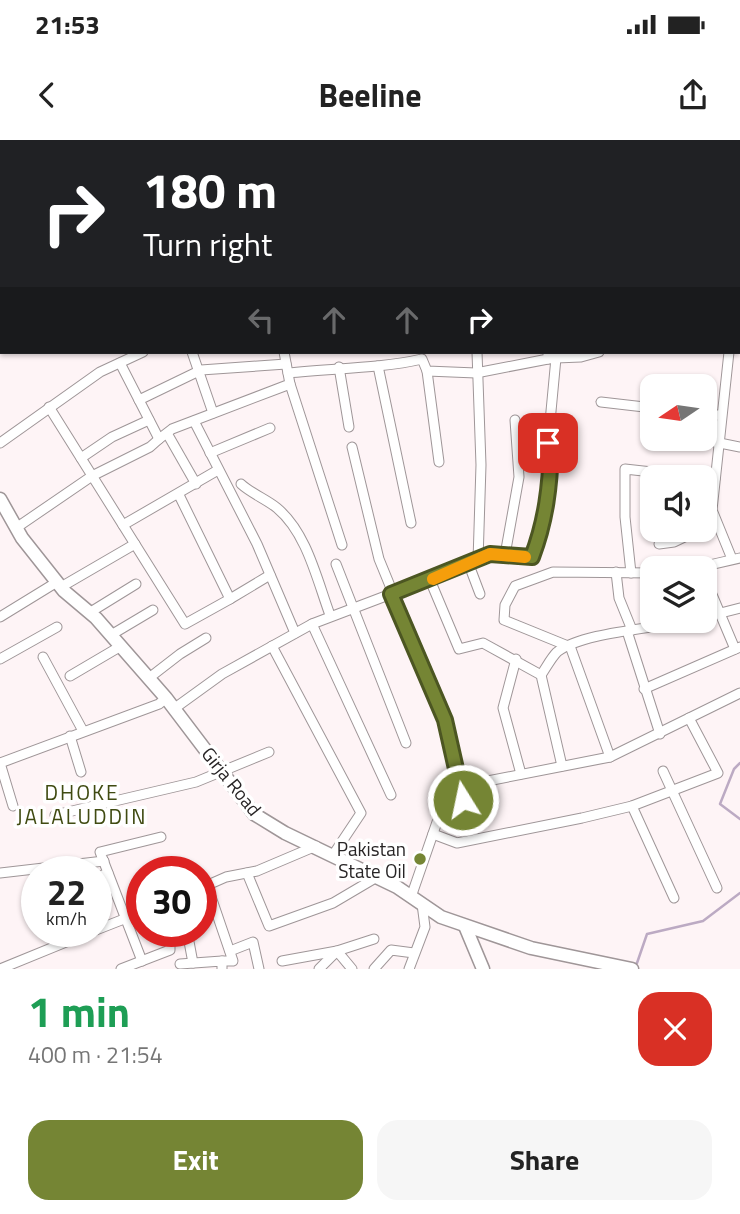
<!DOCTYPE html>
<meta charset="utf-8">
<style>
:root{--surface:#fff;--page:#f6f6f6;--text:#222;--muted:#767676;--accent:#758534}
body{margin:0;font-family:"Titillium Web",sans-serif;background:var(--page);color:var(--text);height:100vh;display:flex;flex-direction:column;font-size:26px;white-space:nowrap}
*{box-sizing:border-box;margin:0}
p{font-size:23px;color:var(--muted)}
.icon{flex:none;width:38px;height:38px;fill:none;stroke:currentColor;stroke-width:2;stroke-linecap:round;stroke-linejoin:round}
.map{position:relative;height:829px;overflow:hidden}
.drawer{display:flex;flex-direction:column;background:var(--surface);flex:1}
.drawer>*{flex:none}
.guide{position:absolute;left:0px;top:0px;width:740px;height:214px;box-shadow:0 2px 5px #0004;background:#202124;color:#fff;overflow:hidden}
.needle{width:46px;rotate:257deg}
.tools{position:absolute;left:640px;top:234px;display:grid;gap:14px}
.tools a{display:grid;place-items:center;width:77px;height:77px;border-radius:14px;background:var(--surface);box-shadow:0 2px 5px #0004;font-size:35px}
.speed{position:absolute;left:21px;top:716px;display:flex;gap:14px;font-size:35px;font-weight:700;text-align:center}
.speed>*{display:grid;place-content:center;width:91px;height:91px;border-radius:50%;background:var(--surface);box-shadow:0 2px 5px #0004;line-height:1}
.speed small{font-size:18px;font-weight:400}
.speed .limit{border:10px solid #d22;background:#fff;color:#111}
.pin{position:absolute;display:grid;place-items:center;width:60px;height:60px;color:#fff;margin:-30px;border-radius:14px;box-shadow:0 4px 10px #0006}
.me{position:absolute;width:77px;margin:-38px;rotate:350deg;stroke-linejoin:round;filter:drop-shadow(0 0 5px #0008)}
.turn{display:flex;align-items:center;gap:24px;height:147px;padding:0 28px;font-size:32px}
.turn .icon{width:91px;height:91px;stroke-width:2.5}
.turn b{display:block;font-size:49px;line-height:60px}
.lanes{display:flex;align-items:center;height:66px;padding:0 28px;background:#0003;justify-content:center;gap:35px;direction:ltr}
.lanes .off{opacity:.35}
.round{display:grid;place-items:center;flex:none;width:74px;height:74px;border-radius:21px;background:var(--page)}
.summary{display:flex;align-items:center;justify-content:space-between;height:119px;padding:0 28px}
h1{font-size:42px;font-weight:700;line-height:52px;color:#1e9e55}
.action{display:flex;gap:14px;margin-top:auto;padding:14px 28px}
.action a{flex:1;height:80px;border-radius:21px;background:var(--accent);color:#fff;font-size:28px;font-weight:700;line-height:80px;text-align:center}
.action a+a{background:var(--page);color:var(--text)}
.status{display:flex;justify-content:space-between;align-items:center;height:49px;padding:0 35px;background:var(--surface);direction:ltr}
.status svg{height:19px;fill:currentColor}
header{display:flex;justify-content:space-between;align-items:center;height:91px;padding:0 28px;background:var(--surface);font-size:32px;font-weight:700}
.map>svg:first-child{display:block}
</style>
<div class="status"><b>21:53</b><svg viewBox="0 0 49 12"><path d="M0 12V9h3v3zM5 12V6h3v6zM10 12V3h3v9zM15 12V0h3v12zM26 1h20v11H26zM47 4h2v5h-2z"/></svg></div>
<header><svg class="icon" aria-label="back" viewBox="0 0 24 24"><path d="M15 5l-7 7 7 7"/></svg>Beeline<svg class="icon" aria-label="share" viewBox="0 0 24 24"><path d="M12 15V3M7 8l5-5 5 5M5 13v7h14v-7"/></svg></header>
<div class="map">
<svg width="740" height="829" viewBox="0 0 740 829">
<rect width="100%" height="100%" fill="#fef4f6"/>
<g fill="none" stroke-linecap="round" stroke-linejoin="round">
<g stroke="#bcaac3" stroke-width="2.5">
<path d="M 740,623 L 734,629 L 720,664 L 740,679"/>
<path d="M 637,823 L 647,794 L 703,781 L 740,753"/>
</g>
<g stroke="#9f9698" stroke-width="11">
<g id="minor">
<path d="M 4,0 L 5,2"/>
<path d="M 32,0 L 33,2"/>
<path d="M 283,0 L 292,2"/>
<path d="M 440,0 L 441,2"/>
<path d="M 484,0 L 488,2"/>
<path d="M 62,2 L 62,0"/>
<path d="M 95,2 L 95,0"/>
<path d="M 148,2 L 150,0"/>
<path d="M 244,2 L 244,0"/>
<path d="M 317,2 L 318,0"/>
<path d="M 346,2 L 347,0"/>
<path d="M 377,2 L 378,0"/>
<path d="M 393,2 L 394,0"/>
<path d="M 450,2 L 451,0"/>
<path d="M 510,2 L 511,0"/>
<path d="M 566,2 L 567,0"/>
<path d="M 613,2 L 614,0"/>
<path d="M 704,2 L 704,0"/>
<path d="M 0,23 L 2,22"/>
<path d="M 0,63 L 2,62"/>
<path d="M 0,112 L 2,112"/>
<path d="M 0,153 L 2,152"/>
<path d="M 738,193 L 740,193"/>
<path d="M 0,201 L 2,200"/>
<path d="M 192,212 L 213,273"/>
<path d="M 729,212 L 712,370 L 732,419"/>
<path d="M 556,218 L 581,217 L 599,212"/>
<path d="M 120,223 L 159,299 L 172,289 L 290,244 L 284,212"/>
<path d="M 378,226 L 411,383"/>
<path d="M 339,227 L 349,287"/>
<path d="M 427,231 L 439,322"/>
<path d="M 288,233 C 332,228 379,229 422,219 L 427,231 L 476,233 L 548,219 L 548,212"/>
<path d="M 290,244 L 342,405"/>
<path d="M 139,260 L 201,230 L 286,224"/>
<path d="M 601,262 L 653,268"/>
<path d="M 49,267 L 185,484 L 230,459 L 179,355"/>
<path d="M 705,275 L 721,275"/>
<path d="M 194,281 L 257,404 L 295,493"/>
<path d="M 168,295 L 196,344"/>
<path d="M 700,299 L 740,307"/>
<path d="M 0,303 L 100,232 L 143,212"/>
<path d="M 352,307 L 379,419 L 445,580 L 462,646 L 461,666 L 437,682 L 411,757"/>
<path d="M 210,313 L 270,288"/>
<path d="M 81,318 L 112,297 L 149,280"/>
<path d="M 241,344 C 252,354 266,359 277,368 C 307,393 317,440 330,475"/>
<path d="M 123,385 L 218,330"/>
<path d="M 705,387 L 716,382"/>
<path d="M 16,388 L 92,336 L 150,307 L 159,299"/>
<path d="M 659,404 L 674,402 L 699,390"/>
<path d="M 505,415 L 519,337 L 515,280"/>
<path d="M 478,421 L 490,414 L 532,417 C 546,380 550,347 551,307 L 548,303 L 556,218 L 548,219"/>
<path d="M 336,424 L 406,603"/>
<path d="M 469,425 L 480,454"/>
<path d="M 692,429 L 740,418"/>
<path d="M 616,432 L 619,458 L 632,490"/>
<path d="M 631,433 L 625,377 L 625,329 L 715,339"/>
<path d="M 705,438 L 735,509"/>
<path d="M 430,440 L 459,509 L 483,503 L 541,535 L 562,626"/>
<path d="M 61,447 L 135,404"/>
<path d="M 230,459 L 270,435"/>
<path d="M 89,473 L 136,444"/>
<path d="M 0,477 L 57,442"/>
<path d="M 705,477 L 740,468"/>
<path d="M 312,484 L 391,655"/>
<path d="M 627,491 L 660,594"/>
<path d="M 111,495 L 153,470"/>
<path d="M 272,506 L 361,673 L 333,715"/>
<path d="M 568,506 L 504,480 L 505,465 L 515,446 L 553,432 L 653,433"/>
<path d="M 570,506 L 610,617"/>
<path d="M 43,517 L 83,591"/>
<path d="M 0,519 L 57,487"/>
<path d="M 516,519 L 503,568 L 521,634"/>
<path d="M 541,535 C 546,528 551,518 557,512 C 583,492 653,489 686,481"/>
<path d="M 70,536 L 121,506"/>
<path d="M 149,538 L 180,514 L 206,498"/>
<path d="M 644,549 L 740,507"/>
<path d="M 175,568 L 222,534 L 312,484 L 478,421 L 481,325 L 477,212"/>
<path d="M 70,596 L 81,632"/>
<path d="M 0,623 L 159,564 L 166,558"/>
<path d="M 0,623 L 13,666"/>
<path d="M 663,631 L 717,748"/>
<path d="M 462,646 L 610,617 L 740,553"/>
<path d="M 632,666 L 674,758"/>
<path d="M 55,675 L 196,642 L 269,612"/>
<path d="M 433,694 L 457,703 L 582,678 L 632,666 L 718,633 L 689,578"/>
<path d="M 0,733 L 104,721"/>
<path d="M 247,733 L 269,786 L 333,763 L 377,737"/>
<path d="M 96,738 L 108,733"/>
<path d="M 207,745 L 233,821 L 222,821"/>
<path d="M 201,748 L 226,737 L 257,731 L 316,706"/>
<path d="M 96,790 L 142,772"/>
<path d="M 187,791 L 193,823"/>
<path d="M 230,811 L 253,802 L 259,829"/>
<path d="M 142,821 L 100,712 L 161,697"/>
<path d="M 282,821 L 337,811 L 374,799"/>
<path d="M 180,824 L 222,821 L 222,829"/>
<path d="M 0,829 L 93,791"/>
<path d="M 121,829 L 170,810 L 170,791"/>
<path d="M 319,829 L 337,811 L 352,829"/>
<path d="M 374,829 L 391,810 L 414,813"/>
<path d="M 409,829 L 425,787 L 422,764"/>
</g>
</g>
<g stroke="#9f9698" stroke-width="15">
<path id="tertiary" d="M 465,786 L 483,829"/>
</g>
<g stroke="#9f9698" stroke-width="15">
<path id="secondary" d="M 0,359 L 22,398 L 64,451 L 96,478 L 166,558 L 254,674 L 285,693 L 397,747 L 441,777 L 531,808 L 632,829"/>
</g>
<use href="#minor" stroke="#fff" stroke-width="9"/>
<use href="#tertiary" stroke="#fff" stroke-width="12"/>
<use href="#secondary" stroke="#fff" stroke-width="12"/>
</g>
<g fill="none" stroke-linecap="round" stroke-linejoin="round">
<g stroke="#4c5622" stroke-width="18">
<path id="route" d="M 463,660 L 445,580 L 391,454 L 490,414 L 532,417 C 546,380 550,346 551,307 L 548,303"/>
</g>
<use href="#route" stroke="#758534" stroke-width="12"/>
<path stroke="#f59e0b" stroke-width="12" d="M 433,439 L 490,414 L 525,417"/>
</g>
<circle fill="#758534" stroke="#fff" stroke-width="2.5" cx="420" cy="719" r="7"/>
<g text-anchor="middle" dominant-baseline="central" stroke-width="7" stroke-linejoin="round" paint-order="stroke">
<g font-size="19" fill="#272425" stroke="#fff">
<text transform="translate(232 641) rotate(51)">Girja Road</text>
</g>
<g font-size="19" fill="#272425" stroke="#fff" text-anchor="end">
<text x="406" y="708">Pakistan<tspan x="406" dy="22">State Oil</tspan></text>
</g>
<g font-size="21" letter-spacing="2" fill="#404b12" stroke="#fff">
<text x="82" y="652">DHOKE<tspan x="82" dy="24">JALALUDDIN</tspan></text>
</g>
</g>
</svg>
<div class="tools">
<a><svg class="needle" viewBox="-14 -14 28 28"><path d="M0-13l5 13h-10z" fill="#e53935"/><path d="M0 13l5-13h-10z" fill="#767676"/></svg></a>
<a><svg class="icon" aria-label="sound" viewBox="0 0 24 24"><path d="M4 9h4l5-4v14l-5-4H4zM17 9q2 3 0 6"/></svg></a>
<a><svg class="icon" aria-label="layers" viewBox="0 0 24 24"><path d="M12 4l9 5-9 5-9-5zM3 14l9 5 9-5"/></svg></a>
</div>
<div class="speed"><div>22<small>km/h</small></div><div class="limit">30</div></div>
<div class="pin" style="left:548px;top:303px;background:#d93025"><svg class="icon" aria-label="arrive" viewBox="0 0 24 24"><path d="M6 21V4h12l-3 4 3 4H6"/></svg></div>
<svg class="me" style="left:463px;top:660px" viewBox="-20 -20 40 40"><circle r="17" fill="#758534" stroke="#fff" stroke-width="3"/><path d="M0-11L8 9 0 5-8 9z" fill="#fff"/></svg>
<div class="guide">
<div class="turn"><svg class="icon" aria-label="right" viewBox="0 0 24 24"><path d="M7 20v-9h11M14 6l5 5-5 5"/></svg><div><b>180 m</b>Turn right</div></div>
<div class="lanes"><svg class="icon off" aria-label="left" viewBox="0 0 24 24"><path d="M17 20v-9H6M10 6l-5 5 5 5"/></svg><svg class="icon off" aria-label="ahead" viewBox="0 0 24 24"><path d="M12 20V5M6 11l6-6 6 6"/></svg><svg class="icon off" aria-label="ahead" viewBox="0 0 24 24"><path d="M12 20V5M6 11l6-6 6 6"/></svg><svg class="icon" aria-label="right" viewBox="0 0 24 24"><path d="M7 20v-9h11M14 6l5 5-5 5"/></svg></div>
</div>
</div>
<section class="drawer">
<div class="summary"><div><h1>1 min</h1><p>400 m · 21:54</p></div><a class="round" style="background:#d93025;color:#fff"><svg class="icon" aria-label="close" viewBox="0 0 24 24"><path d="M6 6l12 12M18 6L6 18"/></svg></a></div>
<div class="action"><a>Exit</a><a>Share</a></div>
</section>
